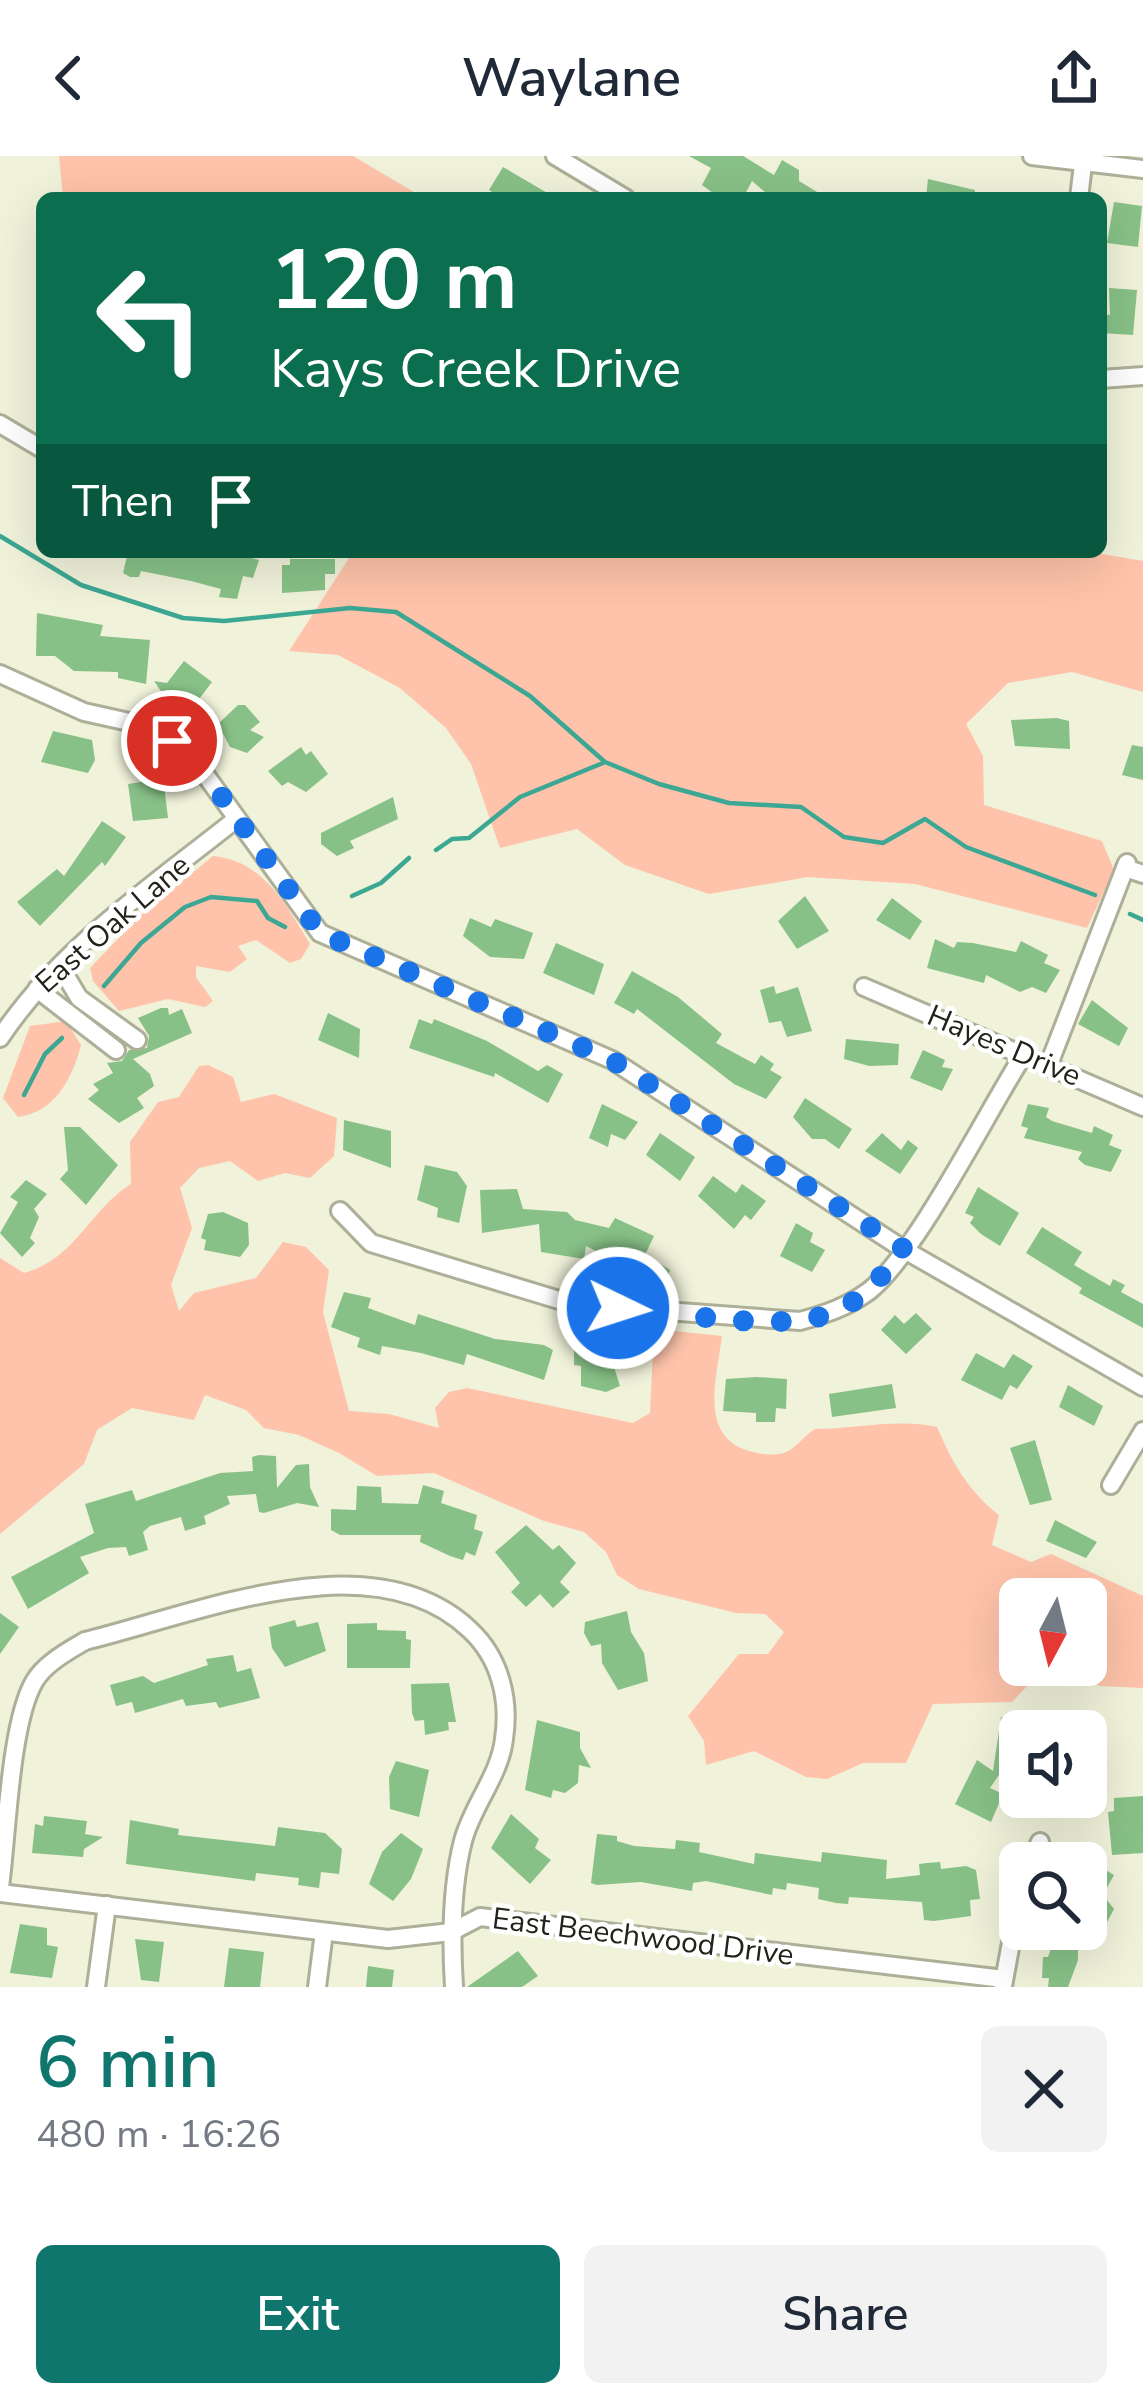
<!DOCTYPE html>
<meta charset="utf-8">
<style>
:root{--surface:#fff;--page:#f2f2f3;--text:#1f2937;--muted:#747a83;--accent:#0f766e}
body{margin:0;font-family:"Nunito Sans",sans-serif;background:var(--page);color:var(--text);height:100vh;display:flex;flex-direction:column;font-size:45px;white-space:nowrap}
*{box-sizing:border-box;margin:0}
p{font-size:39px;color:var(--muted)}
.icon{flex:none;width:66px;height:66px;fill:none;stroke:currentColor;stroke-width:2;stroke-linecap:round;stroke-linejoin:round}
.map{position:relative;height:1831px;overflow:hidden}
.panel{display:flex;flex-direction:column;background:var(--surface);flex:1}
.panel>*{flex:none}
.guide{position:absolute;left:36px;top:36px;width:1071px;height:366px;border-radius:18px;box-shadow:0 12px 48px #0002;background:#0b6e4f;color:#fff;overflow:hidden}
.needle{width:78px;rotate:187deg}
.tools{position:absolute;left:999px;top:1422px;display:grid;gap:24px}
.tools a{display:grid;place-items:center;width:108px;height:108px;border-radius:18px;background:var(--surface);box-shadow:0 12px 48px #0002;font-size:60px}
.pin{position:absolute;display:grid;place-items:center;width:102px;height:102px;color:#fff;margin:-51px;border:6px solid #fff;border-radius:50%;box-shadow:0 3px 12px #0007}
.me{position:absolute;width:132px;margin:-66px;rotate:94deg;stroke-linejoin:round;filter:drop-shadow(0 0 9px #0008)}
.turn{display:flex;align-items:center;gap:42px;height:252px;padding:0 36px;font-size:54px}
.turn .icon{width:156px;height:156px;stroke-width:2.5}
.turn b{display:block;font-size:84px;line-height:102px}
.then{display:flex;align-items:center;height:114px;padding:0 36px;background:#0003;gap:24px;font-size:45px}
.round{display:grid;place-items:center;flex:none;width:126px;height:126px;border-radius:18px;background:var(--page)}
.headline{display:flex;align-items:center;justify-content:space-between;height:204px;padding:0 36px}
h1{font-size:72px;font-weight:600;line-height:90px;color:var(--accent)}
.action{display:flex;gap:24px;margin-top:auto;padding:24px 36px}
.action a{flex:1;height:138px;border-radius:18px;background:var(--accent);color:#fff;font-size:48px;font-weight:600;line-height:138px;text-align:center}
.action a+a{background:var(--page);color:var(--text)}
header{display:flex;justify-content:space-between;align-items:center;height:156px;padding:0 36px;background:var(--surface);font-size:54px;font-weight:600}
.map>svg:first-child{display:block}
</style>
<header><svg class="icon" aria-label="back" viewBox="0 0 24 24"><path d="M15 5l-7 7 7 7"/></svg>Waylane<svg class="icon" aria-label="share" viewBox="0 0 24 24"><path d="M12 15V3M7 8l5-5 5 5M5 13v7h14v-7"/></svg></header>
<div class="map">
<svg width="1143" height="1831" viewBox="0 0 1143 1831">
<rect width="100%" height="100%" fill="#f0f2da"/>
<g fill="#fec3aa">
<path d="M 59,0 L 353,0 L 424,42 L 63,42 Z"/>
<path d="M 353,396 L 1091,396 L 1143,405 L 1143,536 L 1072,516 L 1008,527 L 966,568 L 983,600 L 984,649 L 1102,685 L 1114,714 L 1087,772 L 915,728 L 808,721 L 709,738 L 625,709 L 577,673 L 500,692 L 471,608 L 446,572 L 400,532 L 338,499 L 289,495 Z"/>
<path d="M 213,700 C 262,704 286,748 310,788 L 301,803 L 290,807 L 256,784 L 238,790 L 247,803 L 230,816 L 196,810 L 196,821 L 213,845 L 205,851 L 168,843 L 119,855 L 93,825 L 90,812 L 141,759 Z"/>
<path d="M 66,865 L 81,889 C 72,923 55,956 18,961 L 3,942 L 30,870 Z"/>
<path d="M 208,909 L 233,921 L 241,946 L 274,938 L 337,962 L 334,1000 L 310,1022 L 285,1017 L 258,1025 L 230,1005 L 199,1012 L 180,1032 L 192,1072 L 171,1129 L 179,1155 L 194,1137 L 256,1122 L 283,1086 L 306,1091 L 329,1114 L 323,1156 L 349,1255 L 389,1258 L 439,1272 L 435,1252 L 449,1236 L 467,1232 L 633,1267 L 650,1257 L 654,1173 L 722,1180 C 717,1221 698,1280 749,1295 C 760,1298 775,1301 786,1296 C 795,1293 805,1279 815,1273 C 854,1273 900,1262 937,1271 C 952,1306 968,1335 999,1359 L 992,1389 L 1031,1406 L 1051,1398 L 1143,1440 L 1143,1532 L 1100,1530 L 1084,1522 L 1086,1443 L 1020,1443 L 1020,1509 L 1064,1509 L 1030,1527 L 1012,1546 L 933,1548 L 906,1607 L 863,1607 L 827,1623 L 806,1621 L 754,1595 L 706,1609 L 704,1585 L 688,1560 L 739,1498 L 768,1498 L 784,1476 L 765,1458 L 736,1457 L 639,1433 L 617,1419 L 606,1396 L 584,1376 L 544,1365 L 434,1317 L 377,1320 L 339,1297 L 299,1279 L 264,1272 L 246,1254 L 205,1239 L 194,1264 L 132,1252 L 97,1274 L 84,1308 L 0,1378 L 0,1102 L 24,1117 C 75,1104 90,1053 131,1028 L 130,986 L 158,946 L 179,941 L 199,910 Z"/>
</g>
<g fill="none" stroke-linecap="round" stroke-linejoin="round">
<g stroke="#3ca792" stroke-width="4.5">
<path d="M 0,380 L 81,429 L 183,462 L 224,465 L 350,452 L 396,456 L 530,540 L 605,606 L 659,628 L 729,647 L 801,651 L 844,681 L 883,687 L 925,663 L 966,691 L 1095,739"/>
<path d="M 436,694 L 452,683 L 469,682 L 520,641 L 603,607"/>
<path d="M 352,740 L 381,727 L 409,702"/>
<path d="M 1130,758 L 1143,764"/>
<path d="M 104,830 L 141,787 L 185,751 L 211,741 L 257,745 L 268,762 L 285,771"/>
<path d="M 24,939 L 45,898 L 62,882"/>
</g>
</g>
<g fill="#88c187">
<path d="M 689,0 L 743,0 L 774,19 L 782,4 L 799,14 L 799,25 L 827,42 L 772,42 L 752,25 L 743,42 L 720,42 L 702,29 L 711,12 Z"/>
<path d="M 503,11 L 556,42 L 502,42 L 489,34 Z"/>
<path d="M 928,23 L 975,34 L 975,42 L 926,42 Z"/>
<path d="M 1114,46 L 1142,50 L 1138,91 L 1107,87 Z"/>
<path d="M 1109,132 L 1137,134 L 1133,179 L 1101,177 L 1101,158 L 1110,159 Z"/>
<path d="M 128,396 L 231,396 L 259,404 L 253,422 L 243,420 L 237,443 L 219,441 L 221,433 L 191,425 L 141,415 L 139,421 L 130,421 L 123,417 Z"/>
<path d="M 290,403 L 335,403 L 335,418 L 325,418 L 325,434 L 282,437 L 282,409 L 290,409 Z"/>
<path d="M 37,457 L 103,469 L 100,480 L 150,484 L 146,528 L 118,522 L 118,516 L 74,515 L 55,500 L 36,500 Z"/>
<path d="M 184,505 L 212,526 L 190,555 L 165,541 L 154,525 L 167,527 Z"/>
<path d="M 238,549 L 245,549 L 260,566 L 250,574 L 264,581 L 247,597 L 230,591 L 218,568 Z"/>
<path d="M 1057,562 L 1069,565 L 1070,593 L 1015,590 L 1011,564 Z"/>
<path d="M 53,575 L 92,584 L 95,604 L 88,617 L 41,606 Z"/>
<path d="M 1132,589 L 1143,591 L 1143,624 L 1122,619 Z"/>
<path d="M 301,591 L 306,599 L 311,595 L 328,618 L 306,636 L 288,626 L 282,630 L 268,615 Z"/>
<path d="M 162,612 L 168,662 L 133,665 L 128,628 L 141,626 L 140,615 Z"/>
<path d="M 393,641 L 398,663 L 350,685 L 354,692 L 337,700 L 321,688 L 321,677 Z"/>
<path d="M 102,665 L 126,681 L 105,710 L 102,706 L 40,770 L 17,746 L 57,713 L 64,720 Z"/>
<path d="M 805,740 L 829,775 L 797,793 L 778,765 Z"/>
<path d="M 892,742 L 922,765 L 910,784 L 876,764 Z"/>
<path d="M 470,762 L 491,771 L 495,763 L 533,777 L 524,803 L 490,801 L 463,780 Z"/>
<path d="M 935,783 L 954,792 L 957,786 L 973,787 L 1016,796 L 1021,785 L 1048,799 L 1044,807 L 1060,814 L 1046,837 L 1032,831 L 1020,836 L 986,819 L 984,827 L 927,812 Z"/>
<path d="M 556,787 L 604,808 L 594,839 L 543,817 Z"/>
<path d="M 632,815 L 678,841 L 722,878 L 716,887 L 755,908 L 761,899 L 774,908 L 770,914 L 782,921 L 766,943 L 734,928 L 637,853 L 634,858 L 614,847 Z"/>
<path d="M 774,830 L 776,838 L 798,831 L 812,875 L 787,881 L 781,865 L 769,867 L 760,834 Z"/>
<path d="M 1092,844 L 1128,872 L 1119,890 L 1078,868 Z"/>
<path d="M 161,852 L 168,852 L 169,859 L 182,853 L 192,877 L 133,903 L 150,918 L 154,930 L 137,942 L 144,952 L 119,967 L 88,943 L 99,934 L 93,928 L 113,917 L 107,907 L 122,905 L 129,894 L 147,892 L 149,880 L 138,862 Z"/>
<path d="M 328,857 L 360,873 L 359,902 L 318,884 Z"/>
<path d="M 419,863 L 432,868 L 434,863 L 487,885 L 538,915 L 547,909 L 563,918 L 548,947 L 495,917 L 494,921 L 409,892 Z"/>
<path d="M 846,883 L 899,888 L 898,909 L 869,910 L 844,903 Z"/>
<path d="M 923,894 L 945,904 L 942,911 L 953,913 L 942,935 L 910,922 Z"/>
<path d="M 805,942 L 852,973 L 839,993 L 825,983 L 812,983 L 793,961 Z"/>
<path d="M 602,948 L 638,966 L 625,984 L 611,978 L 608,991 L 589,982 Z"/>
<path d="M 1028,948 L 1049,952 L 1046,961 L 1052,965 L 1092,977 L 1094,970 L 1113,979 L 1109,989 L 1122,994 L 1111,1016 L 1085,1009 L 1078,1003 L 1082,996 L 1024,982 L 1028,972 L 1021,970 Z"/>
<path d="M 344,964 L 391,975 L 391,1012 L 343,994 Z"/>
<path d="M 64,971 L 80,971 L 118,1009 L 86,1049 L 60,1023 L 68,1014 Z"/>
<path d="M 660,977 L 695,1001 L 680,1025 L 646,999 Z"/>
<path d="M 882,977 L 901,994 L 908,984 L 918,992 L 900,1018 L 865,995 Z"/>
<path d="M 425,1009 L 457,1016 L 467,1030 L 459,1067 L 437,1061 L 438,1052 L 417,1044 Z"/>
<path d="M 713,1020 L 736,1037 L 742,1028 L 766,1045 L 751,1064 L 745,1059 L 734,1073 L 698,1040 Z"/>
<path d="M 26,1024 L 47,1038 L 34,1053 L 39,1061 L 30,1082 L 35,1087 L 22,1101 L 0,1077 L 18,1046 L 10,1041 Z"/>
<path d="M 978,1031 L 1019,1057 L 1000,1090 L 981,1078 L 970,1067 L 974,1061 L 965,1057 Z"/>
<path d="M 517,1033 L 523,1053 L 567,1056 L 575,1064 L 609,1072 L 615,1062 L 654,1080 L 645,1099 L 670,1114 L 668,1120 L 638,1110 L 632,1113 L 586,1090 L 584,1103 L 541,1096 L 539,1068 L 482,1077 L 480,1034 Z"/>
<path d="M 223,1056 L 248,1067 L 249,1089 L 240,1101 L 204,1094 L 206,1084 L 201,1082 L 208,1058 Z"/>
<path d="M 796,1067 L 813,1077 L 810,1086 L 825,1094 L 812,1116 L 780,1100 Z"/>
<path d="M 1042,1071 L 1082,1096 L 1074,1109 L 1110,1130 L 1113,1123 L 1125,1129 L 1121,1136 L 1143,1148 L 1143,1172 L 1079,1137 L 1082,1132 L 1026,1097 Z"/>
<path d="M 344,1136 L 371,1142 L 368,1152 L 415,1169 L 418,1158 L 495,1183 L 544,1189 L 553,1194 L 544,1224 L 467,1198 L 464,1209 L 421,1197 L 382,1190 L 380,1199 L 357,1191 L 360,1182 L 331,1171 Z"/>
<path d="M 916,1157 L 932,1173 L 906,1198 L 881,1174 L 895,1159 L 904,1168 Z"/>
<path d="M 590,1183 L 618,1186 L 626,1194 L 625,1210 L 614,1211 L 620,1230 L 606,1236 L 581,1230 L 581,1210 L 574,1209 L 574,1184 Z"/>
<path d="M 976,1197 L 1004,1212 L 1013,1198 L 1033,1210 L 1017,1233 L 1010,1229 L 1002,1244 L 961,1224 Z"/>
<path d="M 757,1221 L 787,1223 L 786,1253 L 776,1252 L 775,1266 L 756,1266 L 756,1257 L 723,1255 L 726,1223 Z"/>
<path d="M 892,1228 L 896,1252 L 832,1261 L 829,1238 Z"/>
<path d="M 1068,1229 L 1103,1250 L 1094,1270 L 1059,1251 Z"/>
<path d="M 1035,1284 L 1052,1344 L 1030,1349 L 1010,1292 Z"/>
<path d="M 259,1299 L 276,1300 L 277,1332 L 296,1309 L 309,1308 L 310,1331 L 319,1351 L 297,1347 L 264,1357 L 259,1356 L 256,1338 L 227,1340 L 230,1348 L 204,1360 L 206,1368 L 185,1375 L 181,1361 L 150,1370 L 143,1376 L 148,1394 L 129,1400 L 126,1391 L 108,1392 L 80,1401 L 89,1417 L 28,1453 L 11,1421 L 94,1377 L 85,1348 L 132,1334 L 136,1345 L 220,1317 L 253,1315 L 252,1301 Z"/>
<path d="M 423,1329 L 444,1335 L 441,1347 L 477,1359 L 474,1373 L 483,1376 L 475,1400 L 466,1396 L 463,1404 L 450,1400 L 420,1386 L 421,1379 L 340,1379 L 331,1374 L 331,1353 L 356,1354 L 357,1330 L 381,1331 L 382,1347 L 418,1348 Z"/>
<path d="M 1055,1364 L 1097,1386 L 1086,1402 L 1046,1385 Z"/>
<path d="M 526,1369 L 553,1394 L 559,1389 L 576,1407 L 560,1426 L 570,1436 L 553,1452 L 540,1438 L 526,1451 L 511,1436 L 520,1427 L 495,1396 Z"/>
<path d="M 627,1455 L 631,1476 L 644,1497 L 648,1525 L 618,1534 L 602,1507 L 601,1488 L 591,1490 L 584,1477 L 585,1466 Z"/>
<path d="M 0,1457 L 19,1471 L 0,1498 Z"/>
<path d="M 295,1464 L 297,1471 L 318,1466 L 326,1495 L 285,1511 L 272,1492 L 269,1471 Z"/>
<path d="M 377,1467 L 377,1474 L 406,1475 L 406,1483 L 411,1484 L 410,1512 L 347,1512 L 347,1468 Z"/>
<path d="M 233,1499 L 237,1516 L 251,1512 L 260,1542 L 219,1552 L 216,1546 L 186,1550 L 183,1543 L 135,1557 L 132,1546 L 116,1550 L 110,1529 L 143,1520 L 154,1527 L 208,1509 L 206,1503 Z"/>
<path d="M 449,1527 L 456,1566 L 448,1566 L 449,1574 L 425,1579 L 424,1564 L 415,1565 L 412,1557 L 411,1528 Z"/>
<path d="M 1001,1561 L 1020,1565 L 1020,1605 L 1010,1603 L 990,1632 L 1003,1638 L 991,1666 L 955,1648 L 977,1604 L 993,1615 Z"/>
<path d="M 537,1564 L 580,1576 L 580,1592 L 591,1612 L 579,1609 L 578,1627 L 565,1637 L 553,1634 L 551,1642 L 525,1634 Z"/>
<path d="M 396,1605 L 429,1614 L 419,1661 L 390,1653 L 389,1621 Z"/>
<path d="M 1143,1640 L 1143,1697 L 1112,1699 L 1108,1656 L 1114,1655 L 1114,1642 Z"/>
<path d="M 511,1658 L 539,1683 L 535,1692 L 551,1704 L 530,1728 L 491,1692 Z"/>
<path d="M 44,1660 L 87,1665 L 85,1678 L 103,1681 L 84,1693 L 83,1701 L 32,1697 L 35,1668 L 43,1670 Z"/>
<path d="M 130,1664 L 179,1673 L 178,1679 L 275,1690 L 278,1671 L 325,1677 L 342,1693 L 339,1718 L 321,1716 L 319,1732 L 298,1729 L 299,1722 L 256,1717 L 255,1725 L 126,1708 Z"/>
<path d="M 401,1677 L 423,1693 L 411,1723 L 393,1745 L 369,1728 L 382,1696 Z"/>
<path d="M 597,1678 L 617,1680 L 617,1685 L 634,1690 L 675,1693 L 676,1684 L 700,1687 L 699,1696 L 754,1708 L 755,1697 L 821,1706 L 822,1696 L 887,1704 L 886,1723 L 920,1719 L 919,1708 L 927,1707 L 940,1706 L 941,1713 L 966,1710 L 976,1714 L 980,1743 L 970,1744 L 971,1760 L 934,1765 L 924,1764 L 922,1746 L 849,1741 L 848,1748 L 836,1747 L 818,1743 L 819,1732 L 787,1727 L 786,1734 L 773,1732 L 772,1739 L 706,1725 L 693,1727 L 692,1735 L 641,1726 L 597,1729 L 591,1727 Z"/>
<path d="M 1099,1710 L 1114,1719 L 1103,1739 L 1114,1753 L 1104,1772 L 1086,1762 L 1086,1726 Z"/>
<path d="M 20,1768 L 47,1772 L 47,1789 L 58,1791 L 52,1822 L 10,1817 Z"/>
<path d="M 1056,1778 L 1078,1779 L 1078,1804 L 1068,1831 L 1048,1831 L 1049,1822 L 1042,1822 L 1043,1801 L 1048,1801 Z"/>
<path d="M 135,1783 L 164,1786 L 159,1826 L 141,1824 Z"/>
<path d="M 229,1792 L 264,1796 L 260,1831 L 224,1831 Z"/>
<path d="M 518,1795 L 538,1820 L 522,1831 L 467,1831 Z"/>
<path d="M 368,1810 L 394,1814 L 392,1831 L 366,1831 Z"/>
</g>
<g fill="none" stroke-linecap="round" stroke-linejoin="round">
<g stroke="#adaf98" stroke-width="22">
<g id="minor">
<path d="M 555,0 L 625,42"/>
<path d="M 1032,0 L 1143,13"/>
<path d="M 1079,42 L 1084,0"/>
<path d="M 1101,223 L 1143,220"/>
<path d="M 0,268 L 42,293"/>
<path d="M 0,518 L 84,556 L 129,566 L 172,585 L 204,617 L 320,777 L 612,904 L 903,1093 L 1143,1231"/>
<path d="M 1125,712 L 1143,718"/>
<path d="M 60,810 L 79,842 L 137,884"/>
<path d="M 864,831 L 1143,951"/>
<path d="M 37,833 L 116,894"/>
<path d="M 0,882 C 60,792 152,730 235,664"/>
<path d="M 1049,908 L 1127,707"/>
<path d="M 340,1055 L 371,1087 L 572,1148 L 800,1165 C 826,1158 847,1151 869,1135 C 916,1098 987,956 1024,898"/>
<path d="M 1111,1329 L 1143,1275"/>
<path d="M 1030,1707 L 1040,1686"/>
<path d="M 0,1731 C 7,1679 10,1568 34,1526 C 44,1508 68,1495 85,1485 C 200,1457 373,1382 470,1474 C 500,1502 510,1543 504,1583 C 500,1619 472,1650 463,1685 C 451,1732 451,1783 454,1831"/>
<path d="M 0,1737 L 388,1783 L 451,1776 L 480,1761 L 1004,1823"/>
<path d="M 1003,1830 L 1020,1738"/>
<path d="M 96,1831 L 107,1749"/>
<path d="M 317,1831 L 324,1776"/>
</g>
</g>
<use href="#minor" stroke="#fff" stroke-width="16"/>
</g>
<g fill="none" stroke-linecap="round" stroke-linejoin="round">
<path stroke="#1a73e8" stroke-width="21" stroke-dasharray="0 37.8" d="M 172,585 L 204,616 L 320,777 L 612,904 L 904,1093 C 883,1118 865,1143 834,1156 C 781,1178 677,1156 618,1152"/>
</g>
<g text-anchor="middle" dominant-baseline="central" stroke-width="9" stroke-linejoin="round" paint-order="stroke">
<g font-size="30" fill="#22221a" stroke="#fff">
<text transform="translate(113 768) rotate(-41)">East Oak Lane</text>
<text transform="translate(1004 890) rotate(23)">Hayes Drive</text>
<text transform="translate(643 1781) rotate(7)">East Beechwood Drive</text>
</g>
</g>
</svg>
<div class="tools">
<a><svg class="needle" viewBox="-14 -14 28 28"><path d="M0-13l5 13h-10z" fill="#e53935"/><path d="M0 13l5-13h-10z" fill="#747a83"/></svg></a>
<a><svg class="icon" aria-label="sound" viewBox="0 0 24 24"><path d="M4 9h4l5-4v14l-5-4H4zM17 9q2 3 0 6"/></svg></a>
<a><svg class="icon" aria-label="search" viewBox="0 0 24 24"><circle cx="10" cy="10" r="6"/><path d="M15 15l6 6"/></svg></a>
</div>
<div class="pin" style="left:172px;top:585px;background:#d93025"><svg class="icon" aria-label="arrive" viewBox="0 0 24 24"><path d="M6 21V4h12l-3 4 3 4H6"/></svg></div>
<svg class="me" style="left:618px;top:1152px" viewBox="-20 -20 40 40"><circle r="17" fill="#1a73e8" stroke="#fff" stroke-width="3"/><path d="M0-11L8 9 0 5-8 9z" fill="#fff"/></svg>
<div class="guide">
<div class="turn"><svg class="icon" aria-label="left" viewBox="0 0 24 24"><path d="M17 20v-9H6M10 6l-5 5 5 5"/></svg><div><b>120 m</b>Kays Creek Drive</div></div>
<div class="then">Then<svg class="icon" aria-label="arrive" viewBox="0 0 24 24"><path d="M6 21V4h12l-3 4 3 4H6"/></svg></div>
</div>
</div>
<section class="panel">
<div class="headline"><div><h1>6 min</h1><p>480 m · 16:26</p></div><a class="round"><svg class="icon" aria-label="close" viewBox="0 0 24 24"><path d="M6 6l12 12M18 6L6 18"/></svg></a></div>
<div class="action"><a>Exit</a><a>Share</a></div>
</section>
